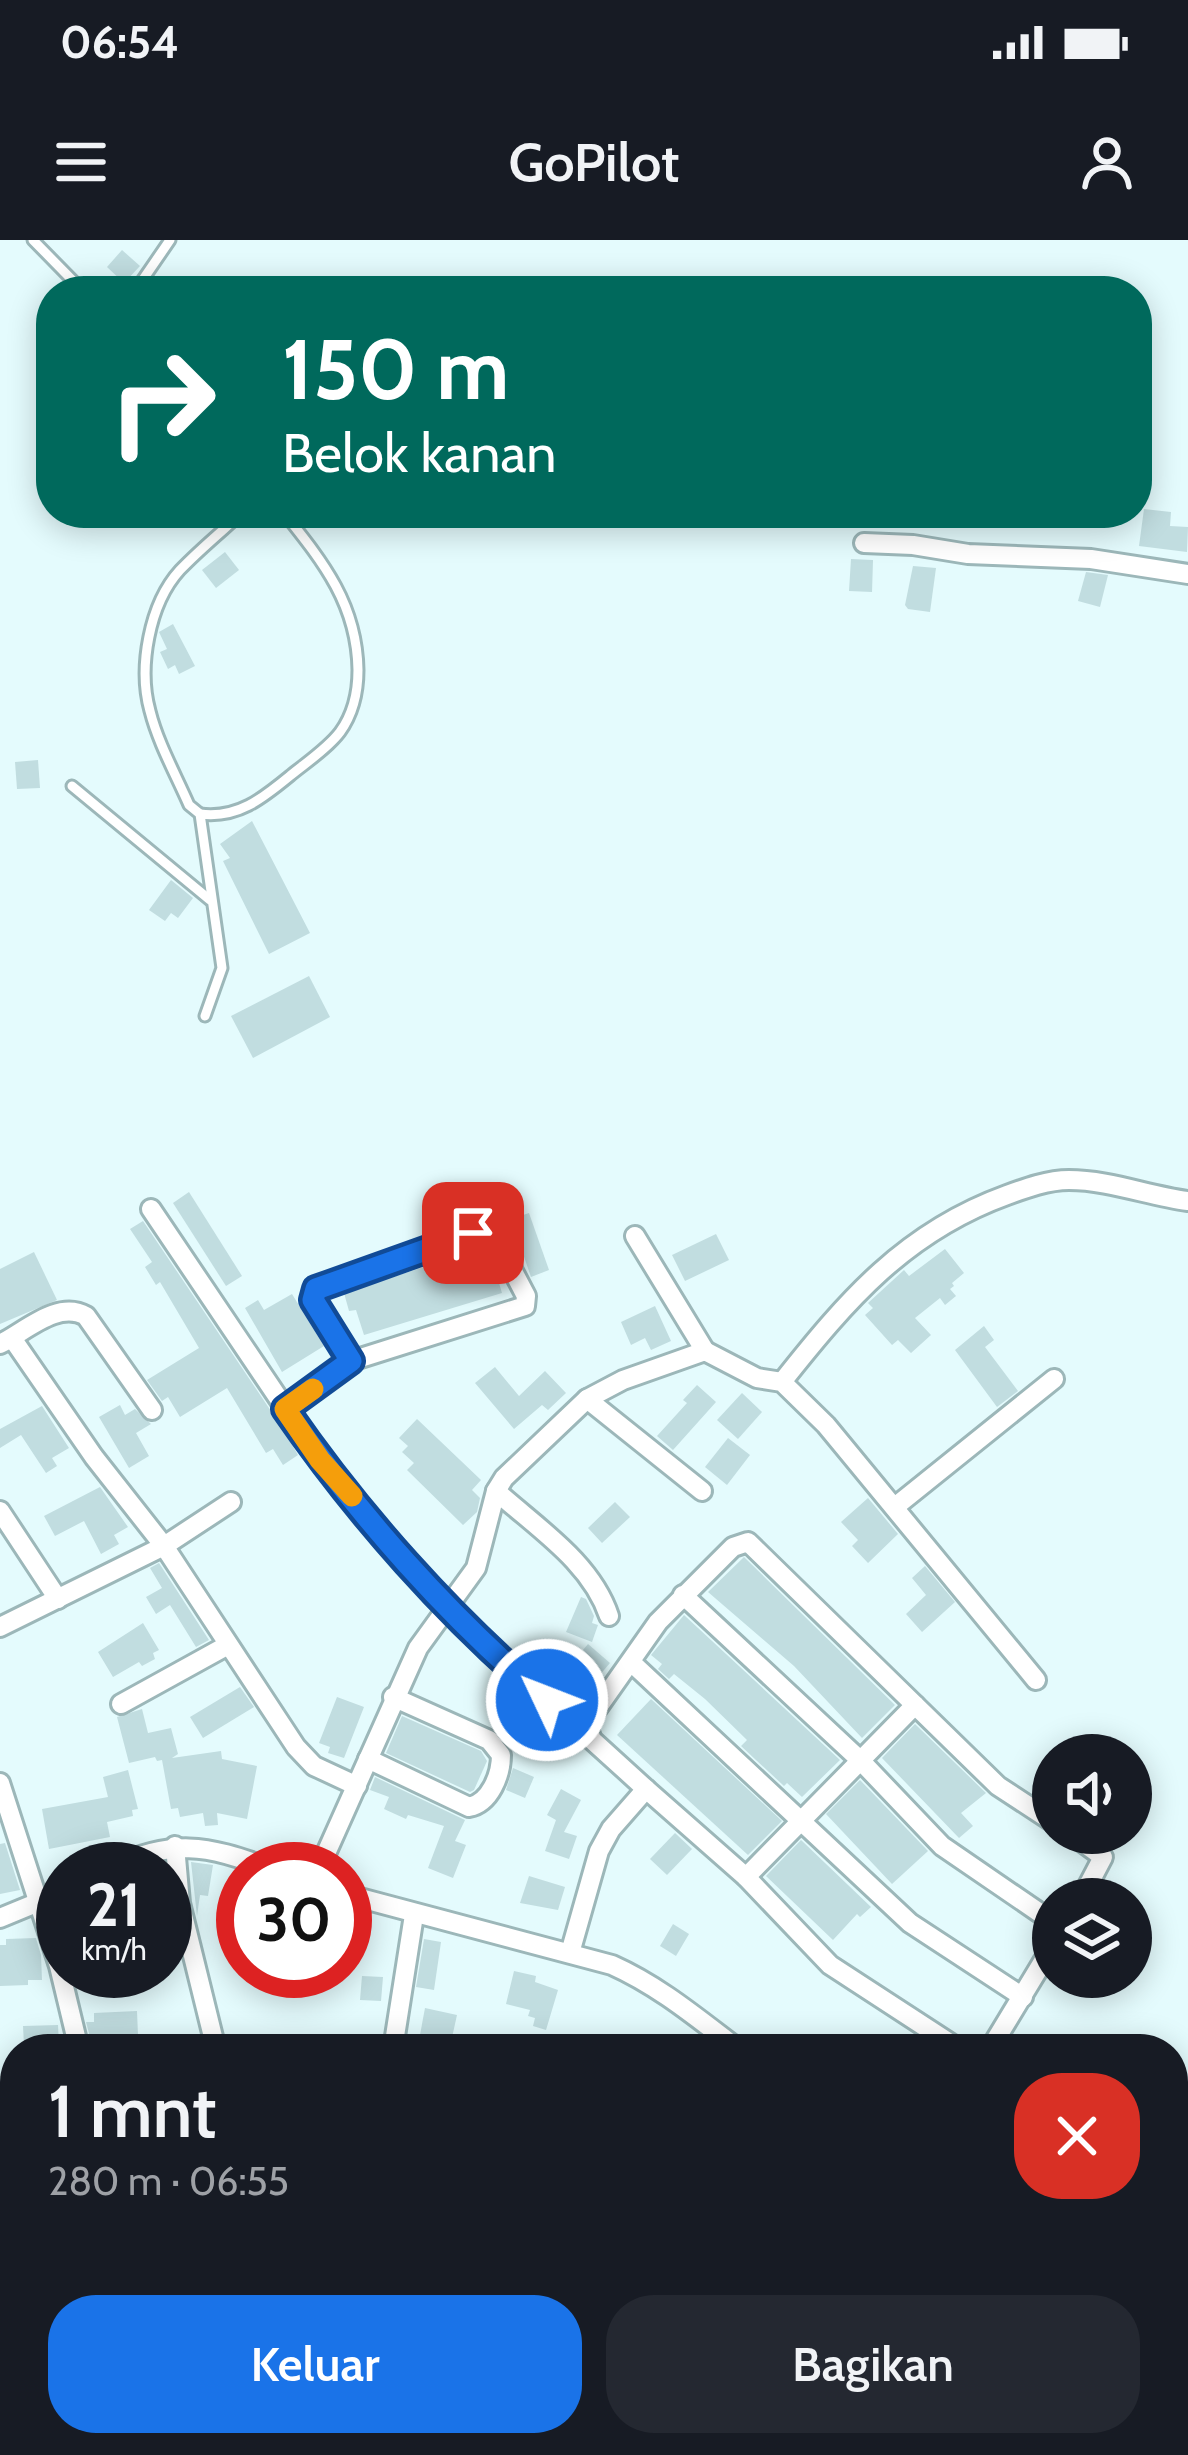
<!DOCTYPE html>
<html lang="id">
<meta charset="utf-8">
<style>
:root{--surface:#171b24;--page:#242831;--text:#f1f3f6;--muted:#9ea1a6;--accent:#1a73e8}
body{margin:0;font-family:Cabin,sans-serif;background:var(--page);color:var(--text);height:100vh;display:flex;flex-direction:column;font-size:45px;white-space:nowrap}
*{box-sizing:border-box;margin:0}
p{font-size:39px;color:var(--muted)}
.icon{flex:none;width:66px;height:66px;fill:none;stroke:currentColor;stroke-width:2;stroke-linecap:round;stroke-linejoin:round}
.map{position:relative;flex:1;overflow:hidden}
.drawer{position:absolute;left:0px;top:1794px;width:1188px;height:423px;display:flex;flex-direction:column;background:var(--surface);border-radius:48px 48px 0 0;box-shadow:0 6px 30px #0003}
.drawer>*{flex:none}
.top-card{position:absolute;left:36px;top:36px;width:1116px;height:252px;border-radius:48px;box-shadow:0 6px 30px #0003;background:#00695c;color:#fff;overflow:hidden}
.fabs{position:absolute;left:1032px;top:1494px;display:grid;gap:24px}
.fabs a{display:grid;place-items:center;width:120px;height:120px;border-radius:50%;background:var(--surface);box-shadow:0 6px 30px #0003;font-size:60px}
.speed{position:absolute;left:36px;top:1602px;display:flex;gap:24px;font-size:60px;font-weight:700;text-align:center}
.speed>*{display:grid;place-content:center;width:156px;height:156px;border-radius:50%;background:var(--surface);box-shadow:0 6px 30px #0003;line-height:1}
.speed small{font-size:30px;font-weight:400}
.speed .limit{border:18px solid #d22;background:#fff;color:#111}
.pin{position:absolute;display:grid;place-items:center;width:102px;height:102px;color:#fff;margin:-51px;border-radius:24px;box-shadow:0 6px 18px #0006}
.me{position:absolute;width:132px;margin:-66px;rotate:313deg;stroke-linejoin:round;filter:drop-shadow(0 0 9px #0008)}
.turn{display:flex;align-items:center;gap:42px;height:252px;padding:0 48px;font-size:54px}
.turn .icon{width:156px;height:156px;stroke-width:2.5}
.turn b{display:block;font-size:84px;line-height:102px}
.round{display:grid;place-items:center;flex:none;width:126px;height:126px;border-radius:48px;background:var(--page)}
.head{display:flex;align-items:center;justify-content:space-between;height:204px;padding:0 48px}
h1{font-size:72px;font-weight:600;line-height:90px}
.cta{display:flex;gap:24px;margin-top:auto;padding:24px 48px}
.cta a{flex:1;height:138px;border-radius:48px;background:var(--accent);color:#fff;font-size:48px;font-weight:600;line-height:138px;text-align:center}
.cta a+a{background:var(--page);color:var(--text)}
.status{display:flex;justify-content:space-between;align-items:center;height:84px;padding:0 60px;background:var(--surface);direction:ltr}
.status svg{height:33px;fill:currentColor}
header{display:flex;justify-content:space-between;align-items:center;height:156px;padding:0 48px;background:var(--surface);font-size:54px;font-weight:600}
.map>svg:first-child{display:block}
</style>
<div class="status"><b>06:54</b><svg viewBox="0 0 49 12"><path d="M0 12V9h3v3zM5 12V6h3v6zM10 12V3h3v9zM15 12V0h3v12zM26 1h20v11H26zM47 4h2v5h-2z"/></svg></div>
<header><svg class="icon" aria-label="menu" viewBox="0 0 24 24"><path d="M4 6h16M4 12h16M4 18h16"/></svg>GoPilot<svg class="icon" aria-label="person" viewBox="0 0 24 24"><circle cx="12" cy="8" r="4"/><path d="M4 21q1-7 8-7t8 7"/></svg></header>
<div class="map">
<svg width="1188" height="2215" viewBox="0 0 1188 2215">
<rect width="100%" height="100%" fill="#e4fbfd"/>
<g fill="#c1dde0">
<path d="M 122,10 L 140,26 L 124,43 L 107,27 Z"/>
<path d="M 1144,269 L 1171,272 L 1170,286 L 1188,287 L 1187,312 L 1139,306 Z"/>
<path d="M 225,312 L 239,330 L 216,348 L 202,330 Z"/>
<path d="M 851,319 L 873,320 L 872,352 L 849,351 Z"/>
<path d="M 913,326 L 936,328 L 930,372 L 908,369 L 905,365 Z"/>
<path d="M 1086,332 L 1108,335 L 1100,367 L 1078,361 Z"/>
<path d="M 173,384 L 195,426 L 179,434 L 175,425 L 168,429 L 160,412 L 167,409 L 159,392 Z"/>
<path d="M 38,520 L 40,548 L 17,549 L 15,522 Z"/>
<path d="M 252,581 L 310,693 L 269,714 L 223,621 L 230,618 L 220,604 Z"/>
<path d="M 171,640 L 193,658 L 178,678 L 171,673 L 165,681 L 149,670 Z"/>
<path d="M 309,736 L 330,777 L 253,818 L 231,776 Z"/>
<path d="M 189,952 L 242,1036 L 226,1046 L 173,963 Z"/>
<path d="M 529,973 L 549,1030 L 531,1037 L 511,979 Z"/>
<path d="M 143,981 L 279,1183 L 298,1215 L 283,1225 L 273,1209 L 266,1213 L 227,1148 L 180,1177 L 168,1157 L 162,1161 L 147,1140 L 199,1108 L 160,1042 L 156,1045 L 145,1027 L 152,1022 L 130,989 Z"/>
<path d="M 716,994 L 729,1020 L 685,1041 L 672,1015 Z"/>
<path d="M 482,1008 L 489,1035 L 496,1033 L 502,1053 L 364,1095 L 356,1070 L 349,1071 L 344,1053 Z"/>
<path d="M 945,1009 L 964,1033 L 952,1043 L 954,1046 L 950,1049 L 956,1056 L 945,1065 L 940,1058 L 915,1078 L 931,1095 L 911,1113 L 898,1100 L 892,1105 L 865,1075 L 873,1068 L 868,1063 L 904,1030 L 909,1036 Z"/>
<path d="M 34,1012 L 57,1060 L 0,1084 L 0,1029 Z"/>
<path d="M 292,1054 L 324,1106 L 282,1132 L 245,1068 L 258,1060 L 264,1070 Z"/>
<path d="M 655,1066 L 671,1101 L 651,1110 L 645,1098 L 631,1105 L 621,1082 Z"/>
<path d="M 984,1086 L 994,1100 L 985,1107 L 1018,1151 L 997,1167 L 955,1110 Z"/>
<path d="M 495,1127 L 519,1156 L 545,1131 L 566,1153 L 548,1170 L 542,1165 L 514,1189 L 475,1143 Z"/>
<path d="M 697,1145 L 716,1162 L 673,1210 L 657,1196 L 687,1163 L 683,1160 Z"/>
<path d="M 742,1153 L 762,1172 L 738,1199 L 717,1180 Z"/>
<path d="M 120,1165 L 125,1175 L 135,1169 L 151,1184 L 136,1193 L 149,1216 L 129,1228 L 99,1177 Z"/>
<path d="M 42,1166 L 69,1208 L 52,1218 L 57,1226 L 46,1233 L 21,1195 L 0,1208 L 0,1189 Z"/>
<path d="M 417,1179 L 481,1240 L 472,1250 L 480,1258 L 477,1272 L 463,1285 L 407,1230 L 414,1223 L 402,1212 L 408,1206 L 399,1198 Z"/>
<path d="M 728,1198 L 750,1215 L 727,1245 L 705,1227 Z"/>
<path d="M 100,1247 L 128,1287 L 114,1295 L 119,1304 L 101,1314 L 84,1281 L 55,1296 L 44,1276 Z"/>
<path d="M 868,1258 L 898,1294 L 868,1323 L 852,1306 L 858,1300 L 841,1282 Z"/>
<path d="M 615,1262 L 630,1277 L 602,1303 L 588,1288 Z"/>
<path d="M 744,1317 L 895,1465 L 862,1498 L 794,1426 L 708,1352 Z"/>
<path d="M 159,1323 L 209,1400 L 196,1407 L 170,1365 L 156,1374 L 146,1357 L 162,1348 L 150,1328 Z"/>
<path d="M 925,1326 L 955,1362 L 922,1392 L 906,1374 L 926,1355 L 912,1338 Z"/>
<path d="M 581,1357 L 586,1359 L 594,1376 L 592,1383 L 598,1385 L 592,1402 L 566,1392 Z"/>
<path d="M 684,1375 L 840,1520 L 802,1557 L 787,1543 L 784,1546 L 741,1506 L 747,1500 L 705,1459 L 674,1434 L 669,1439 L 658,1429 L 662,1424 L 651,1415 Z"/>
<path d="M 143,1383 L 159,1410 L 153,1413 L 155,1419 L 142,1426 L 139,1422 L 113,1437 L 98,1412 Z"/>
<path d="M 588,1404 L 610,1423 L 581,1457 L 560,1438 Z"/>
<path d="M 240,1447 L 254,1467 L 203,1498 L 190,1477 Z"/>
<path d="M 337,1457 L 364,1467 L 344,1518 L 328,1513 L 330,1507 L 319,1503 Z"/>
<path d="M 651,1459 L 782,1581 L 748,1615 L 617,1495 Z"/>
<path d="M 142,1469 L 148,1493 L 171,1488 L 178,1514 L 172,1518 L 221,1511 L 222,1519 L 257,1526 L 247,1579 L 217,1573 L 218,1585 L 205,1586 L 203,1573 L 180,1577 L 178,1568 L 171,1569 L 162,1520 L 157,1521 L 155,1517 L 129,1523 L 117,1477 Z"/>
<path d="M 402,1476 L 481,1511 L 487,1521 L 474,1550 L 470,1552 L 386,1513 Z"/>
<path d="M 915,1484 L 986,1553 L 961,1573 L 973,1586 L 959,1598 L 882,1518 Z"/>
<path d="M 513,1528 L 534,1537 L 525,1558 L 506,1550 Z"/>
<path d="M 128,1530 L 138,1569 L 132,1570 L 133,1576 L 107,1582 L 110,1597 L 49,1609 L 42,1569 L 108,1557 L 103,1537 Z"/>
<path d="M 375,1537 L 465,1580 L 455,1601 L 466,1605 L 453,1638 L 428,1628 L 444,1586 L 408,1575 L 406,1579 L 384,1569 L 389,1557 L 370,1550 Z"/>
<path d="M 860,1540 L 928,1611 L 892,1644 L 826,1574 Z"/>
<path d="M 561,1549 L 581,1560 L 564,1592 L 577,1596 L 569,1619 L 545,1611 L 556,1580 L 547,1575 Z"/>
<path d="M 675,1593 L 692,1609 L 667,1635 L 650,1619 Z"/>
<path d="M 801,1600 L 871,1667 L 860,1677 L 857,1674 L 833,1700 L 766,1636 Z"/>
<path d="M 5,1603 L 20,1650 L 0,1654 L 0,1604 Z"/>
<path d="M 191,1622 L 213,1625 L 208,1656 L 200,1655 L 197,1676 Z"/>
<path d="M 529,1636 L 565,1647 L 558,1670 L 520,1663 Z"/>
<path d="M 673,1684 L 689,1694 L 676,1716 L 660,1706 Z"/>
<path d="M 36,1698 L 41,1715 L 42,1740 L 28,1740 L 28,1745 L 0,1746 L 0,1705 L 6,1705 L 6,1699 Z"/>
<path d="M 424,1699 L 441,1702 L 434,1750 L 416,1747 Z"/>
<path d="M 514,1731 L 536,1736 L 535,1742 L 558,1750 L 546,1790 L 533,1786 L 535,1778 L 528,1776 L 530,1770 L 506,1764 Z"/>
<path d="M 362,1736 L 383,1737 L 381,1761 L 360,1760 Z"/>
<path d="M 425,1768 L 457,1775 L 451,1802 L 420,1795 Z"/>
<path d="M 137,1771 L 138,1795 L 90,1797 L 86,1782 L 94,1782 L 94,1773 Z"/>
<path d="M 58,1785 L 59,1804 L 24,1805 L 23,1786 Z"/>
<path d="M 280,1794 L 282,1809 L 229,1809 L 228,1800 Z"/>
<path d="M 187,1796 L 187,1809 L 147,1809 L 147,1799 Z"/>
<path d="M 15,1920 L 15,1958 L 0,1961 L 0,1923 Z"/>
<path d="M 15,2001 L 15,2053 L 0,2056 L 0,2002 Z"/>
</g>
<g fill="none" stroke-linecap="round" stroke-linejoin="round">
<g stroke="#9cb7b9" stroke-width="15">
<g id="lane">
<path d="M 33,0 L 83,51"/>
<path d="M 135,51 L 170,0"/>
<path d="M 72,546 L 210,660"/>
<path d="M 200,574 C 238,579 263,558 291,535 C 307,522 328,508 340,492 C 353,474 358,451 358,430 C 357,364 323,322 284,273"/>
<path d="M 205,776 L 222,728 L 200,574 L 189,565 C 176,535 158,503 150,471 C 138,428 149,364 180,330 C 199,310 221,292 242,273"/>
</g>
</g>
<g stroke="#9cb7b9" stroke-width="24">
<g id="street">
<path d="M 864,303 L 913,305 L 968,314 L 1091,319 L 1188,334"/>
<path d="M 151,969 L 320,1220 L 448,1367 L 547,1460"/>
<path d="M 635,996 L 705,1111"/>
<path d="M 12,1098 L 94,1217 L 164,1306 L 296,1507 L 314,1526 L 357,1546"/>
<path d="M 0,1104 C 26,1091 58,1060 86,1076 L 152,1170"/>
<path d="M 782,1142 C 847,1060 905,992 1007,955 C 1026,948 1048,940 1069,940 C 1109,940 1149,956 1188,961"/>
<path d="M 587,1159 L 702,1251"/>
<path d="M 285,1169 L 351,1121 L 525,1066 L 526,1056 L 493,993 L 473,993 L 315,1049 L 313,1060 L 351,1121"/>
<path d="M 496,1251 C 537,1288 591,1322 609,1376"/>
<path d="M 896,1266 L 1054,1139"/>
<path d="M 0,1271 L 58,1359"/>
<path d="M 683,1355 L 860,1520 L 942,1606 L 1053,1682"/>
<path d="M 0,1387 L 164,1306 L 231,1262"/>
<path d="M 631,1422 L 910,1683 L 1023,1757"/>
<path d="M 121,1464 L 228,1405"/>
<path d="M 368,1519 L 469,1567 C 490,1563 501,1535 501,1515 L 489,1500 L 393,1457"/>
<path d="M 0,1543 L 59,1726 L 79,1809"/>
<path d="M 646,1549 L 592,1500 L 588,1489 L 589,1480 L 658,1382 L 733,1307 L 748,1302 L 998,1546 L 1053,1582"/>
<path d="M 1070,1593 L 1103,1617 L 1081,1659"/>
<path d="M 175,1606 L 180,1663 L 216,1809"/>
<path d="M 107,1629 C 174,1599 204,1604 271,1629"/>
<path d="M 319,1629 L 418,1408 L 476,1328 L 496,1251 L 504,1238 L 587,1159 L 623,1140 L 705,1111 L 757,1138 L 782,1142 L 826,1185 L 1036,1440"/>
<path d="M 746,1637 L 915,1465"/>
<path d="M 345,1654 L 612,1725 C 659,1746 697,1778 738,1809"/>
<path d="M 0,1678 L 63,1652"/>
<path d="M 570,1713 L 599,1611 L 611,1589 L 646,1549 L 746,1637 L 830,1725 L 959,1809"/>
<path d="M 393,1809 L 414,1675"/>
<path d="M 990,1809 L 1053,1705"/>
<path d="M 1173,1919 L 1188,1901"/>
<path d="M 1173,2014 L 1188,2021"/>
<path d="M 0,2163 L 14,2215"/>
<path d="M 196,2202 L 201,2215"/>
<path d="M 702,2215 L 705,2202"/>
<path d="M 787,2215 L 791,2202"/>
<path d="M 868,2215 L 875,2202"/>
<path d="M 1172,2215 L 1188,2208"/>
</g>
</g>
<use href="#lane" stroke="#fff" stroke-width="9"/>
<use href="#street" stroke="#fff" stroke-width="18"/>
</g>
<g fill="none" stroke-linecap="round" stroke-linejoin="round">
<g stroke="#114b97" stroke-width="30">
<path id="route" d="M 473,993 L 316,1049 L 313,1060 L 351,1121 L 285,1169 C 358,1275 449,1377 547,1460"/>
</g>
<use href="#route" stroke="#1a73e8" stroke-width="21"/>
<path stroke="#f59e0b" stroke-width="21" d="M 313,1149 L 285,1169 L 320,1220 L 352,1256"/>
</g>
</svg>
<div class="fabs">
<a><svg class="icon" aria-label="sound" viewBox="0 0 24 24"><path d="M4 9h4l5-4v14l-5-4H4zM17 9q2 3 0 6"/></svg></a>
<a><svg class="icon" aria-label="layers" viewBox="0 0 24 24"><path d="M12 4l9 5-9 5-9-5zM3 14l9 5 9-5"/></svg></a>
</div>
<div class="speed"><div>21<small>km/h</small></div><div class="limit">30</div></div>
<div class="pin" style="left:473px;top:993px;background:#d93025"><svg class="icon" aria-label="arrive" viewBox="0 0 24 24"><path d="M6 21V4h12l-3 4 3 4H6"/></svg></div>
<svg class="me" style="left:547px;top:1460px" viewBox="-20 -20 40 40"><circle r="17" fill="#1a73e8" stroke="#fff" stroke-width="3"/><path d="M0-11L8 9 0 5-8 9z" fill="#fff"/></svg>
<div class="top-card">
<div class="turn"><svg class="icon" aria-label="right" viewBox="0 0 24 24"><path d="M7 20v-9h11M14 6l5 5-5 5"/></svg><div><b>150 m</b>Belok kanan</div></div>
</div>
<section class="drawer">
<div class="head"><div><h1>1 mnt</h1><p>280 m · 06:55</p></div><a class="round" style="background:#d93025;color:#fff"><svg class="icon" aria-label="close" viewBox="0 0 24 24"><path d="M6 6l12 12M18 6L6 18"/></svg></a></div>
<div class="cta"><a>Keluar</a><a>Bagikan</a></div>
</section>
</div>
